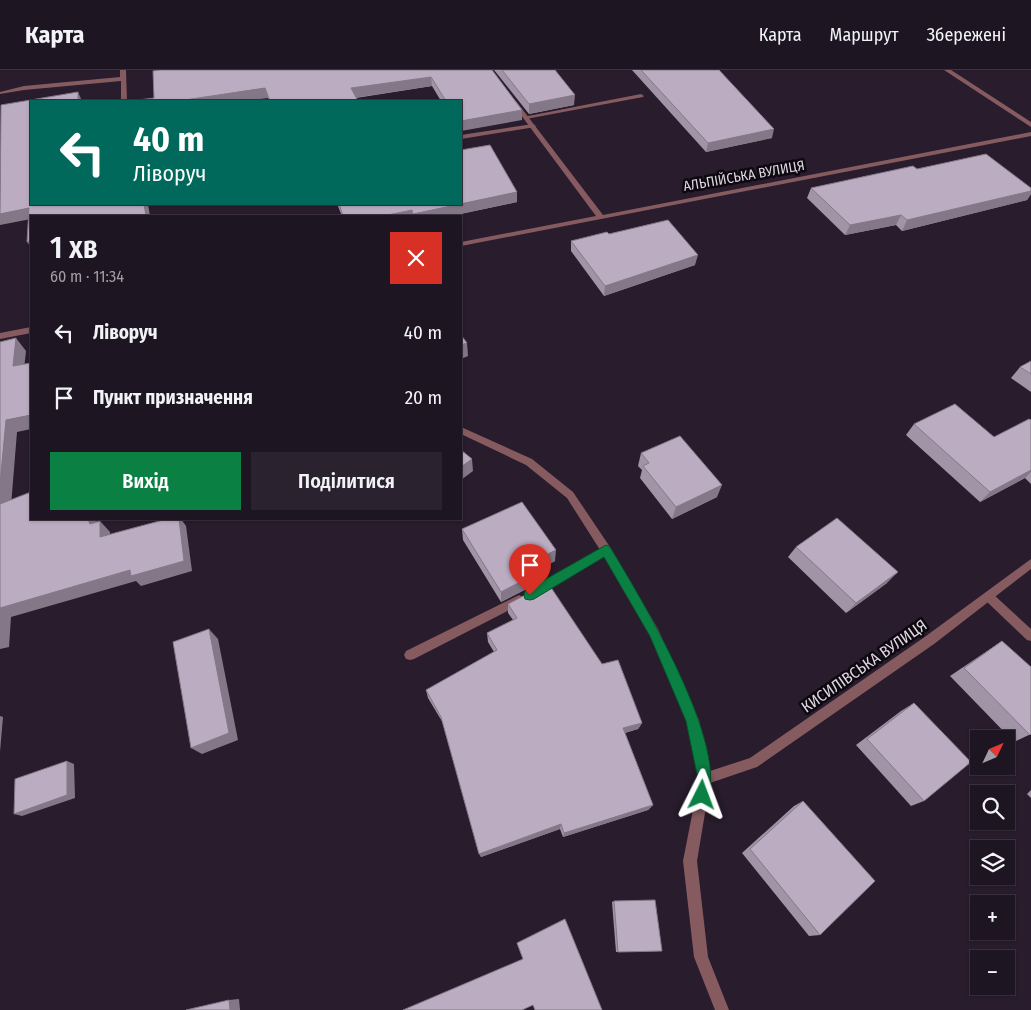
<!DOCTYPE html>
<html lang="uk">
<meta charset="utf-8">
<style>
:root{--surface:#1e1522;--page:#2b222f;--text:#f1f3f6;--muted:#a19fa5;--line:#3c3440;--accent:#0b8043}
body{margin:0;font-family:"Fira Sans Condensed",sans-serif;background:var(--page);color:var(--text);height:100vh;display:flex;flex-direction:column;font-size:19px;white-space:nowrap}
*{box-sizing:border-box;margin:0}
p{font-size:16px;color:var(--muted)}
.icon{flex:none;width:28px;height:28px;fill:none;stroke:currentColor;stroke-width:2;stroke-linecap:round;stroke-linejoin:round}
.map{position:relative;flex:1;overflow:hidden}
.drawer{position:absolute;left:30px;top:145px;width:432px;height:305px;display:flex;flex-direction:column;background:var(--surface);border-radius:0px;box-shadow:0 1px 4px #0004,0 0 0 1px var(--line)}
.drawer>*{flex:none}
.banner{position:absolute;left:30px;top:30px;width:432px;height:105px;border-radius:0px;box-shadow:0 1px 4px #0004,0 0 0 1px var(--line);background:#00695c;color:#fff;overflow:hidden}
.needle{width:32px;rotate:46deg}
.buttons{position:absolute;left:970px;top:660px;display:grid;gap:10px}
.buttons a{display:grid;place-items:center;width:45px;height:45px;border-radius:0px;background:var(--surface);box-shadow:0 1px 4px #0004,0 0 0 1px var(--line);font-size:25px}
.pin{position:absolute;display:grid;place-items:center;width:42px;height:42px;color:#fff;margin:-51px -21px;border-radius:50% 50% 50% 0;rotate:-45deg;box-shadow:0 0 5px #0007}
.pin .icon{rotate:45deg}
.me{position:absolute;width:55px;margin:-28px;rotate:3deg;stroke-linejoin:round;filter:drop-shadow(0 0 4px #0008)}
.turn{display:flex;align-items:center;gap:18px;height:105px;padding:0 20px;font-size:22px}
.turn .icon{width:65px;height:65px;stroke-width:2.5}
.turn b{display:block;font-size:35px;line-height:42px}
.round{display:grid;place-items:center;flex:none;width:52px;height:52px;border-radius:0px;background:var(--page)}
.overview{display:flex;align-items:center;justify-content:space-between;height:85px;padding:0 20px}
h1{font-size:30px;font-weight:600;line-height:38px}
.action{display:flex;gap:10px;margin-top:auto;padding:10px 20px}
.action a{flex:1;height:58px;border-radius:0px;background:var(--accent);color:#fff;font-size:20px;font-weight:600;line-height:58px;text-align:center}
.action a+a{background:var(--page);color:var(--text)}
ul{padding:0;list-style:none}
li{display:flex;align-items:center;gap:15px;height:65px;padding:0 20px}
li div{flex:1}
li b{display:block;font-size:19px}
li em{font-style:normal}
header{display:flex;align-items:center;gap:30px;box-sizing:border-box;height:70px;padding:0 25px;background:var(--surface);border-bottom:1px solid var(--line)}
header strong{font-size:24px}
nav{display:flex;gap:28px;margin-inline-start:auto;font-size:18px}
.map>svg:first-child{display:block}
</style>
<header>
<strong>Карта</strong>
<nav><a>Карта</a><a>Маршрут</a><a>Збережені</a></nav>
</header>
<div class="map">
<svg width="1031" height="940" viewBox="0 0 1031 940">
<rect width="100%" height="100%" fill="#281c2d"/>
<g fill="none" stroke-linecap="round" stroke-linejoin="round">
<g fill="#865b60" fill-rule="evenodd">
<path d="M 641,24 L 644,26 L 643,27 L 526,49 L 523,47 Z"/>
<path d="M 533,54 L 536,56 L 535,57 L 461,69 L 461,65 Z"/>
<path d="M 606,476 L 610,477 L 611,480 L 610,483 L 542,523 L 538,525 L 534,523 L 533,520 L 534,517 Z"/>
<path d="M 989,522 L 993,524 L 1031,559 L 1031,571 L 1027,570 L 985,530 L 984,527 L 985,524 Z"/>
<path d="M 519,525 L 523,527 L 524,530 L 523,533 L 414,589 L 410,590 L 406,589 L 404,585 L 406,581 Z"/>
</g>
<g fill="#865b60" fill-rule="evenodd">
<path d="M 120,0 L 126,0 L 127,31 L 121,31 L 121,11 L 24,20 L 0,24 L 0,22 L 24,16 L 120,7 Z"/>
<path d="M 944,0 L 951,0 L 1031,52 L 1031,57 Z"/>
<path d="M 512,31 L 516,31 L 603,145 L 1031,62 L 1031,66 L 461,176 L 461,172 L 596,146 L 512,33 Z"/>
<path d="M 31,257 L 31,263 L 0,269 L 0,263 Z"/>
<path d="M 461,357 L 532,389 L 573,422 L 610,477 L 658,559 L 699,650 L 710,701 L 750,688 L 926,566 L 1031,489 L 1031,499 L 934,574 L 757,697 L 710,713 L 697,791 L 708,887 L 729,940 L 715,940 L 694,887 L 683,791 L 699,709 L 687,650 L 650,566 L 602,483 L 567,428 L 526,395 L 461,364 Z"/>
</g>
</g>
<g fill="#a294a7">
<path d="M 492,0 L 522,40 L 522,50 L 461,31 L 441,31 L 432,16 L 356,28 L 358,31 L 270,31 L 268,28 L 130,31 Z"/>
<path d="M 494,0 L 555,0 L 574,35 L 529,44 Z"/>
<path d="M 632,0 L 719,0 L 772,68 L 706,82 Z"/>
<path d="M 917,99 L 1031,118 L 1031,124 L 1027,130 L 902,161 L 896,155 L 845,165 L 807,128 L 811,118 Z"/>
<path d="M 517,132 L 451,146 L 342,146 L 337,134 L 461,134 Z"/>
<path d="M 609,164 L 695,195 L 604,226 L 571,181 L 571,171 Z"/>
<path d="M 1031,291 L 1031,322 L 1011,308 L 1020,297 Z"/>
<path d="M 1031,350 L 1031,414 L 1025,408 L 980,432 L 906,365 L 914,354 L 994,367 Z"/>
<path d="M 641,383 L 717,427 L 672,449 L 640,408 L 642,400 L 638,396 Z"/>
<path d="M 462,459 L 555,491 L 540,499 L 540,512 L 501,532 L 463,470 Z"/>
<path d="M 796,477 L 887,513 L 846,543 L 788,487 Z"/>
<path d="M 508,534 L 642,653 L 638,659 L 625,663 L 653,735 L 648,740 L 563,767 L 560,759 L 481,787 L 443,653 L 428,628 L 426,620 L 494,582 L 488,572 L 487,563 L 513,550 L 508,543 Z"/>
<path d="M 1002,571 L 1031,664 L 1014,672 L 950,606 Z"/>
<path d="M 914,633 L 924,731 L 911,736 L 856,675 L 901,641 Z"/>
<path d="M 1031,720 L 1031,728 L 1027,724 Z"/>
<path d="M 803,731 L 820,865 L 809,866 L 742,783 L 794,736 Z"/>
<path d="M 614,831 L 662,881 L 616,882 L 612,832 Z"/>
</g>
<g fill="#847888">
<path d="M 431,7 L 432,16 L 353,28 L 351,18 Z"/>
<path d="M 265,18 L 268,28 L 245,31 L 178,31 Z"/>
<path d="M 78,22 L 82,31 L 78,31 Z"/>
<path d="M 575,25 L 574,35 L 529,44 L 529,34 Z"/>
<path d="M 522,40 L 522,50 L 461,61 L 461,51 Z"/>
<path d="M 774,59 L 772,68 L 706,82 L 708,73 Z"/>
<path d="M 1031,121 L 1031,124 L 1027,130 L 902,161 L 907,150 Z"/>
<path d="M 517,122 L 517,132 L 451,146 L 414,146 L 413,144 Z"/>
<path d="M 144,134 L 148,134 L 150,146 L 146,146 Z"/>
<path d="M 29,138 L 31,149 L 0,155 L 0,144 Z"/>
<path d="M 412,140 L 412,146 L 383,146 Z"/>
<path d="M 901,145 L 896,155 L 845,165 L 850,155 Z"/>
<path d="M 31,171 L 31,177 L 27,172 Z"/>
<path d="M 698,185 L 695,195 L 604,226 L 605,216 Z"/>
<path d="M 16,268 L 26,281 L 23,308 L 13,296 Z"/>
<path d="M 467,273 L 468,286 L 461,289 L 461,275 Z"/>
<path d="M 31,345 L 31,359 L 17,362 L 11,436 L 0,434 L 0,414 L 6,350 Z"/>
<path d="M 472,389 L 473,401 L 461,410 L 461,397 Z"/>
<path d="M 1031,400 L 1031,402 L 1025,408 L 980,432 L 990,422 Z"/>
<path d="M 722,415 L 717,427 L 672,449 L 676,437 Z"/>
<path d="M 88,449 L 96,449 L 100,464 L 90,454 Z"/>
<path d="M 179,449 L 181,449 L 186,456 L 192,501 L 141,516 L 136,511 L 11,547 L 9,577 L 0,579 L 0,538 Z"/>
<path d="M 100,451 L 110,462 L 110,478 L 100,467 Z"/>
<path d="M 556,480 L 555,491 L 534,502 L 534,491 Z"/>
<path d="M 541,501 L 540,512 L 501,532 L 501,522 Z"/>
<path d="M 898,502 L 887,513 L 846,543 L 856,533 Z"/>
<path d="M 209,559 L 218,569 L 238,670 L 202,684 L 191,678 Z"/>
<path d="M 0,646 L 3,647 L 0,682 Z"/>
<path d="M 642,653 L 638,659 L 620,664 L 623,658 Z"/>
<path d="M 67,691 L 74,694 L 75,728 L 22,746 L 14,744 Z"/>
<path d="M 653,735 L 648,740 L 563,767 L 564,763 Z"/>
<path d="M 561,754 L 560,759 L 481,787 L 479,784 Z"/>
<path d="M 239,929 L 240,940 L 230,940 L 229,930 Z"/>
</g>
<g fill="#bcacc2" stroke="#847888">
<path d="M 160,0 L 492,0 L 522,40 L 461,51 L 461,31 L 446,31 L 431,7 L 351,18 L 358,31 L 270,31 L 265,18 L 178,31 L 130,31 L 154,28 L 153,1 Z"/>
<path d="M 502,0 L 555,0 L 575,25 L 529,34 Z"/>
<path d="M 641,0 L 719,0 L 774,59 L 708,73 Z"/>
<path d="M 78,22 L 78,31 L 31,31 L 31,134 L 144,134 L 146,146 L 31,146 L 31,171 L 27,172 L 29,138 L 0,144 L 1,35 Z"/>
<path d="M 490,75 L 517,122 L 413,144 L 412,140 L 383,146 L 343,146 L 339,134 L 461,134 L 461,80 Z"/>
<path d="M 986,84 L 1031,118 L 1031,121 L 907,150 L 901,145 L 850,155 L 811,118 L 913,96 L 917,99 Z"/>
<path d="M 668,150 L 698,185 L 605,216 L 571,171 L 607,162 L 609,164 Z"/>
<path d="M 461,265 L 467,273 L 461,275 Z"/>
<path d="M 16,268 L 13,296 L 31,293 L 31,345 L 6,350 L 0,414 L 0,272 Z"/>
<path d="M 1031,291 L 1031,304 L 1020,297 Z"/>
<path d="M 955,334 L 994,367 L 1029,349 L 1031,350 L 1031,400 L 990,422 L 914,354 Z"/>
<path d="M 680,366 L 722,415 L 676,437 L 643,396 L 649,393 L 641,383 Z"/>
<path d="M 461,380 L 472,389 L 461,397 Z"/>
<path d="M 31,422 L 31,449 L 88,449 L 90,454 L 100,451 L 100,467 L 167,449 L 179,449 L 184,491 L 131,506 L 130,500 L 0,538 L 0,434 Z"/>
<path d="M 522,432 L 556,480 L 534,491 L 541,501 L 501,522 L 462,459 Z"/>
<path d="M 837,448 L 898,502 L 856,533 L 796,477 Z"/>
<path d="M 548,513 L 602,594 L 618,590 L 642,653 L 623,658 L 653,735 L 564,763 L 561,754 L 479,784 L 441,647 L 426,620 L 497,580 L 487,563 L 517,548 L 508,534 Z"/>
<path d="M 209,559 L 229,663 L 191,678 L 173,572 Z"/>
<path d="M 1002,571 L 1031,597 L 1031,664 L 1030,665 L 964,598 Z"/>
<path d="M 914,633 L 971,692 L 924,731 L 867,669 Z"/>
<path d="M 67,691 L 67,725 L 14,744 L 15,709 Z"/>
<path d="M 803,731 L 875,811 L 820,865 L 750,779 Z"/>
<path d="M 655,830 L 662,881 L 618,882 L 614,831 Z"/>
<path d="M 565,849 L 602,940 L 535,940 L 533,935 L 522,940 L 403,940 L 523,889 L 517,873 Z"/>
<path d="M 229,930 L 230,940 L 186,940 Z"/>
</g>
<path fill="#0b8043" stroke="#07532c" d="M 606,475 L 610,477 C 640,527 730,675 707,730 L 702,732 L 697,730 L 695,725 L 698,709 L 686,651 L 650,566 L 604,487 L 534,529 L 530,530 L 525,529 L 524,525 L 525,521 Z"/>
<g text-anchor="middle" dominant-baseline="central" stroke-width="5" stroke-linejoin="round" paint-order="stroke">
<g font-size="14" fill="#dfd7e2" stroke="#0e0910">
<text transform="translate(744 106) rotate(-10)">АЛЬПІЙСЬКА ВУЛИЦЯ</text>
</g>
<g font-size="16" fill="#dfd7e2" stroke="#0e0910">
<text transform="translate(864 596) rotate(-35)">КИСИЛІВСЬКА ВУЛИЦЯ</text>
</g>
</g>
</svg>
<div class="buttons">
<a><svg class="needle" viewBox="-14 -14 28 28"><path d="M0-13l5 13h-10z" fill="#e53935"/><path d="M0 13l5-13h-10z" fill="#a19fa5"/></svg></a>
<a><svg class="icon" aria-label="search" viewBox="0 0 24 24"><circle cx="10" cy="10" r="6"/><path d="M15 15l6 6"/></svg></a>
<a><svg class="icon" aria-label="layers" viewBox="0 0 24 24"><path d="M12 4l9 5-9 5-9-5zM3 14l9 5 9-5"/></svg></a>
<a>+</a>
<a>−</a>
</div>
<div class="pin" style="left:530px;top:525px;background:#d93025"><svg class="icon" aria-label="arrive" viewBox="0 0 24 24"><path d="M6 21V4h12l-3 4 3 4H6"/></svg></div>
<svg class="me" style="left:702px;top:725px" viewBox="-20 -20 40 40"><path d="M0-17L14 15 0 8-14 15z" fill="#0b8043" stroke="#fff" stroke-width="4"/></svg>
<div class="banner">
<div class="turn"><svg class="icon" aria-label="left" viewBox="0 0 24 24"><path d="M17 20v-9H6M10 6l-5 5 5 5"/></svg><div><b>40 m</b>Ліворуч</div></div>
</div>
<section class="drawer">
<div class="overview"><div><h1>1 хв</h1><p>60 m · 11:34</p></div><a class="round" style="background:#d93025;color:#fff"><svg class="icon" aria-label="close" viewBox="0 0 24 24"><path d="M6 6l12 12M18 6L6 18"/></svg></a></div>
<ul>
<li><svg class="icon" aria-label="left" viewBox="0 0 24 24"><path d="M17 20v-9H6M10 6l-5 5 5 5"/></svg><div><b>Ліворуч</b></div><em>40 m</em></li>
<li><svg class="icon" aria-label="arrive" viewBox="0 0 24 24"><path d="M6 21V4h12l-3 4 3 4H6"/></svg><div><b>Пункт призначення</b></div><em>20 m</em></li>
</ul>
<div class="action"><a>Вихід</a><a>Поділитися</a></div>
</section>
</div>
